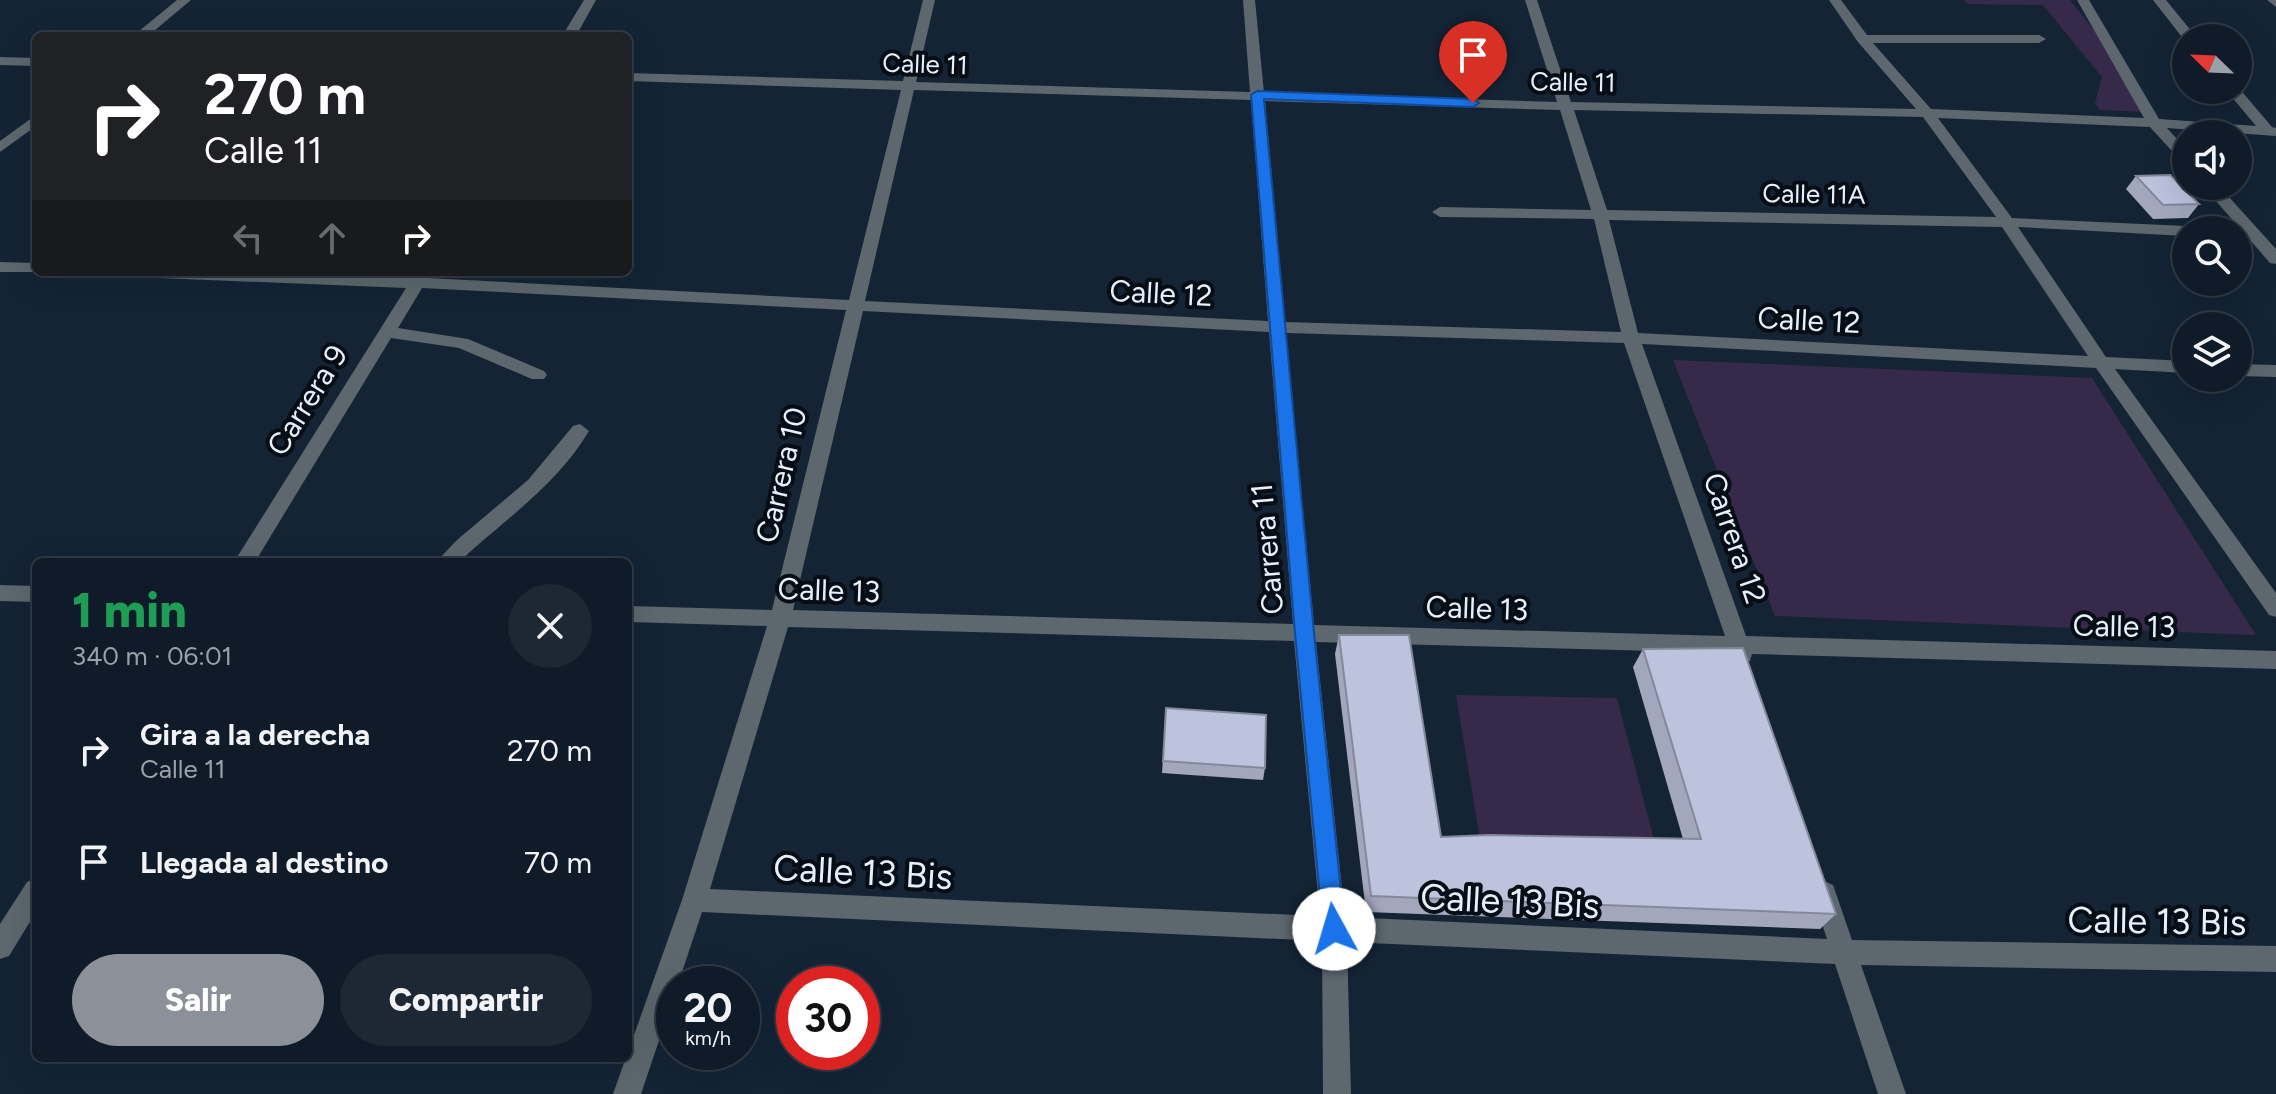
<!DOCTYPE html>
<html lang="es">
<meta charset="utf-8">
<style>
:root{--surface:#0f1b28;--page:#1d2834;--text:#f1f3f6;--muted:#9ba1a8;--line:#2f3945;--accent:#8c9099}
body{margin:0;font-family:Figtree,sans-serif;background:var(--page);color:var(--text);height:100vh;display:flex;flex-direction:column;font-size:30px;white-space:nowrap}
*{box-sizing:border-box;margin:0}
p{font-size:26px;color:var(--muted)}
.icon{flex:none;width:44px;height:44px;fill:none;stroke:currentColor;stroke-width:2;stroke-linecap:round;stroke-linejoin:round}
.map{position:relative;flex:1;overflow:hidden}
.drawer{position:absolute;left:32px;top:558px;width:600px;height:504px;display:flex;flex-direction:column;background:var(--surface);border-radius:12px;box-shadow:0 8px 32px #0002,0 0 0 2px var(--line)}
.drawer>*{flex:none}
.guide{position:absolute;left:32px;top:32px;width:600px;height:244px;border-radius:12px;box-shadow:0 8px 32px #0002,0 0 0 2px var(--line);background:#202124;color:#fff;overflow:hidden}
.needle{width:52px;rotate:293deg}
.fabs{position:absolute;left:2172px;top:24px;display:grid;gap:16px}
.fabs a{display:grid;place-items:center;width:80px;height:80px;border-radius:50%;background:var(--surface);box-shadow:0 8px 32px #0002,0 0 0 2px var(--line);font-size:40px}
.speed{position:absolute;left:656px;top:966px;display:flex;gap:16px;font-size:40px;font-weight:700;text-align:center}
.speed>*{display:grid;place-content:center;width:104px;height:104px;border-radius:50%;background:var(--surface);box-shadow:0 8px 32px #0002,0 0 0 2px var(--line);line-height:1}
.speed small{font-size:20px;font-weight:400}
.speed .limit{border:12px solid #d22;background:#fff;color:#111}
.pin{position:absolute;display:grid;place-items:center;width:68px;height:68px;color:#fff;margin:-82px -34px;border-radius:50% 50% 50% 0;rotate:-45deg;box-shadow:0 0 8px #0007}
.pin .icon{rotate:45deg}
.me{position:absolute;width:88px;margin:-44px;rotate:354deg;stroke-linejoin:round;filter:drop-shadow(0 0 6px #0008)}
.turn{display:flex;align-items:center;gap:28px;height:168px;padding:0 40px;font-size:36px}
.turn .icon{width:104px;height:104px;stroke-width:2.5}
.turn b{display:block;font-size:56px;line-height:68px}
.lanes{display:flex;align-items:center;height:76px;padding:0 40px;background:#0003;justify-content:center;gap:40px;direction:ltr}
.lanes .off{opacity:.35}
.round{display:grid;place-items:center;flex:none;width:84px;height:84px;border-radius:42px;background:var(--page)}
.summary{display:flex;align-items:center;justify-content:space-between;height:136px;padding:0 40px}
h1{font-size:48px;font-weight:800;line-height:60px;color:#1e9e55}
.primary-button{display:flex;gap:16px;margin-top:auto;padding:16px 40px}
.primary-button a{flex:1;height:92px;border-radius:48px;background:var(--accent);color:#fff;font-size:32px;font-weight:800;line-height:92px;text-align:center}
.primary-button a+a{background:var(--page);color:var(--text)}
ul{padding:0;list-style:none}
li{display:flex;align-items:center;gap:24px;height:112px;padding:0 40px}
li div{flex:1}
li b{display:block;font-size:30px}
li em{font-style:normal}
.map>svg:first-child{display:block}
</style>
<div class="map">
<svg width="2276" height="1094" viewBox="0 0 2276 1094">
<rect width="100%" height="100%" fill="#142435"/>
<g fill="#372949">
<path d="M 1964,0 L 2070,0 L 2112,53 L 2147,112 L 2100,110 L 2095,103 L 2102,77 L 2043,5 L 1967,4 Z"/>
<path d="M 1673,360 L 2092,378 L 2256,635 L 1775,616 Z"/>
<path d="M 1456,695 L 1617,698 L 1658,855 L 1482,852 Z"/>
</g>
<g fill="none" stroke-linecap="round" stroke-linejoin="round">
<g fill="#5c686d" fill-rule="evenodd">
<path d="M 177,0 L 191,0 L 148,36 L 133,36 Z"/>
<path d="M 584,0 L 596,0 L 576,36 L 562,36 Z"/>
<path d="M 923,0 L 935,0 L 916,82 L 1250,92 L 1243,0 L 1255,0 L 1264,93 L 1557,102 L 1525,0 L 1537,0 L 1571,102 L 1916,109 L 1858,42 L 1829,0 L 1841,0 L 1867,35 L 2039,35 L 2046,39 L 2039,43 L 1873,43 L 1931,109 L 2144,118 L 2077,0 L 2089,0 L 2159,119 L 2256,126 L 2226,90 L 2238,90 L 2238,87 L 2272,127 L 2276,128 L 2276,136 L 2167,128 L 2186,149 L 2186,162 L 2181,161 L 2150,127 L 1938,118 L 2012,218 L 2186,226 L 2193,230 L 2186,230 L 2186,236 L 2018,227 L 2106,357 L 2186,361 L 2186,373 L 2115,369 L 2276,593 L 2276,617 L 2269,615 L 2096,368 L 1642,344 L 1746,636 L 2276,651 L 2276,669 L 1752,654 L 1750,661 L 1742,664 L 1734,661 L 1731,653 L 1316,642 L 1345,917 L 1827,939 L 1812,893 L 1815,885 L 1824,881 L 1833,885 L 1852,940 L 2276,946 L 2276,972 L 1861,965 L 1906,1094 L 1878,1094 L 1835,964 L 1347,942 L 1351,1094 L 1323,1094 L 1322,941 L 702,912 L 678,984 L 674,984 L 674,996 L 641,1094 L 613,1094 L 682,900 L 767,626 L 628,622 L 628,606 L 772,610 L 846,310 L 422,288 L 398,328 L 468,339 L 544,371 L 547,375 L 544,379 L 532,379 L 459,348 L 391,338 L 255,562 L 234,562 L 406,288 L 134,277 L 126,272 L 266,272 L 412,278 L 416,272 L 428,272 L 428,278 L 849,300 L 901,90 L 628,81 L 628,73 L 903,81 ZM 914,90 L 1251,100 L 1268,321 L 865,301 ZM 1265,101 L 1560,110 L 1591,210 L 1440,207 L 1432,212 L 1440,217 L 1594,219 L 1621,332 L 1285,322 ZM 1574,110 L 1923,117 L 1996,217 L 1607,210 ZM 1609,220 L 2002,227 L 2088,356 L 1638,333 ZM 863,311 L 1269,332 L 1293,624 L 793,610 ZM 1286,333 L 1624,343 L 1725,636 L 1314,625 ZM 788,627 L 1294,641 L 1320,916 L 710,889 Z"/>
<path d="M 2153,0 L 2166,0 L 2197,38 L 2186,38 L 2185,41 Z"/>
<path d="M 2267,0 L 2276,0 L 2276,7 Z"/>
<path d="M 0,57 L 36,58 L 36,66 L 0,65 Z"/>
<path d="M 36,115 L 36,126 L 0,152 L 0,141 Z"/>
<path d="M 2203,186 L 2219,186 L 2276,249 L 2276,264 L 2270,263 Z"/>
<path d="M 0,262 L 36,263 L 36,272 L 40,272 L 0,272 Z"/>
<path d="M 2238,364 L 2276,365 L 2276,377 L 2238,376 Z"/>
<path d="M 580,424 L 589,431 C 557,485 505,519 459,562 L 436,562 L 457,540 L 528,480 L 573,426 Z"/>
<path d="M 0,585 L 36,586 L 36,602 L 0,601 Z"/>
<path d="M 36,878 L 36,912 L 9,956 L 0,959 L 0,924 L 27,882 Z"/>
</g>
</g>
<g fill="#a3a7be">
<path d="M 2136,176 L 2199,204 L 2188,218 L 2153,219 L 2126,189 Z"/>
<path d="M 1339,635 L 1441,837 L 1683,839 L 1633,667 L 1643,649 L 1836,914 L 1820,929 L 1366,912 L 1335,654 Z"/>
<path d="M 1166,708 L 1265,768 L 1263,780 L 1162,773 Z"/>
</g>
<g fill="#bdc2dd" stroke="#84889b" stroke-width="2">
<path d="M 2170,175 L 2199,204 L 2163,205 L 2136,176 Z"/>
<path d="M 1339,635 L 1409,635 L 1441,837 L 1489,835 L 1701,839 L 1643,649 L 1743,648 L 1836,914 L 1371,896 Z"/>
<path d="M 1166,708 L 1266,715 L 1265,768 L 1163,761 Z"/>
</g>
<path fill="#1a73e8" stroke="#114b97" stroke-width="2" d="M 1257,91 L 1473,99 L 1479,103 L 1473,107 L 1264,99 L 1314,633 L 1345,929 L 1342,937 L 1334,940 L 1326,937 L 1323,929 L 1295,633 L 1251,95 Z"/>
<g text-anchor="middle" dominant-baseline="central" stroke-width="8" stroke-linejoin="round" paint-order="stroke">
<g font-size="26" fill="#e5f0fb" stroke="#060d14">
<text transform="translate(925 64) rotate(2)">Calle 11</text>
<text transform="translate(1573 82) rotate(1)">Calle 11</text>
<text transform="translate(1814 194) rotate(1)">Calle 11A</text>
</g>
<g font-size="30" fill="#e5f0fb" stroke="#060d14">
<text transform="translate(1161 293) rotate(3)">Calle 12</text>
<text transform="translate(1809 320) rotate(3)">Calle 12</text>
<text transform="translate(307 400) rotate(-58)">Carrera 9</text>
<text transform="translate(781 475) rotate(-77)">Carrera 10</text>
<text transform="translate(1735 538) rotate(71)">Carrera 12</text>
<text transform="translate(1267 549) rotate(-95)">Carrera 11</text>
<text transform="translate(829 590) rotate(2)">Calle 13</text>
<text transform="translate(1477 608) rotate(2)">Calle 13</text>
<text transform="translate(2124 626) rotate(1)">Calle 13</text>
</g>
<g font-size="36" fill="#e5f0fb" stroke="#060d14">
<text transform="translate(863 872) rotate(3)">Calle 13 Bis</text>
<text transform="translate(1510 901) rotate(3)">Calle 13 Bis</text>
<text transform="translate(2157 921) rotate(1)">Calle 13 Bis</text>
</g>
</g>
</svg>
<div class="fabs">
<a><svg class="needle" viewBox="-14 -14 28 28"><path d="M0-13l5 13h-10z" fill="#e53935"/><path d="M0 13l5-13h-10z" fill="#9ba1a8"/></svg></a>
<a><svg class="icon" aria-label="sound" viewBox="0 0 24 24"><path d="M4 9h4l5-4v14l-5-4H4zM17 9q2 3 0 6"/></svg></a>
<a><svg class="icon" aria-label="search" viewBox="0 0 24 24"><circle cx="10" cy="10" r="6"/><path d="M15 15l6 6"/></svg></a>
<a><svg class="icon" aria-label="layers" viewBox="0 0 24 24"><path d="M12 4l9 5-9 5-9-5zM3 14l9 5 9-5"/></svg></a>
</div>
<div class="speed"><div>20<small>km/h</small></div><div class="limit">30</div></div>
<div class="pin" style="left:1473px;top:103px;background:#d93025"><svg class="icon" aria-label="arrive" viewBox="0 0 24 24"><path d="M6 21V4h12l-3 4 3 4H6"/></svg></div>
<svg class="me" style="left:1334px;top:929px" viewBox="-20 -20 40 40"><circle r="19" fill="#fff"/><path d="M0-13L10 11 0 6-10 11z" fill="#1a73e8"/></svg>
<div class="guide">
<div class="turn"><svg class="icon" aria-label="right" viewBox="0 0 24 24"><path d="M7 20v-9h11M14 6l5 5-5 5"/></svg><div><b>270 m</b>Calle 11</div></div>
<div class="lanes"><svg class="icon off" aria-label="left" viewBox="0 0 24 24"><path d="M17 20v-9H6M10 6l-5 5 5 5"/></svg><svg class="icon off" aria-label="ahead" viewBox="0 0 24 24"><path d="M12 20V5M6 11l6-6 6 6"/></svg><svg class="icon" aria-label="right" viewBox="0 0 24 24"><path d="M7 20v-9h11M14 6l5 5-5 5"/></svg></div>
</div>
<section class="drawer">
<div class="summary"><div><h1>1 min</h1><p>340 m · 06:01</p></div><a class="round"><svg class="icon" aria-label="close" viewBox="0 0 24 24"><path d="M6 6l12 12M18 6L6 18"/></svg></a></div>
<ul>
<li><svg class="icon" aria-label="right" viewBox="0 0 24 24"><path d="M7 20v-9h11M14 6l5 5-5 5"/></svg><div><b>Gira a la derecha</b><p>Calle 11</p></div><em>270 m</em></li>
<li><svg class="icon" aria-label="arrive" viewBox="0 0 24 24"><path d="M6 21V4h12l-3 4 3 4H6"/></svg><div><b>Llegada al destino</b></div><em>70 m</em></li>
</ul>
<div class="primary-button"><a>Salir</a><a>Compartir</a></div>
</section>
</div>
